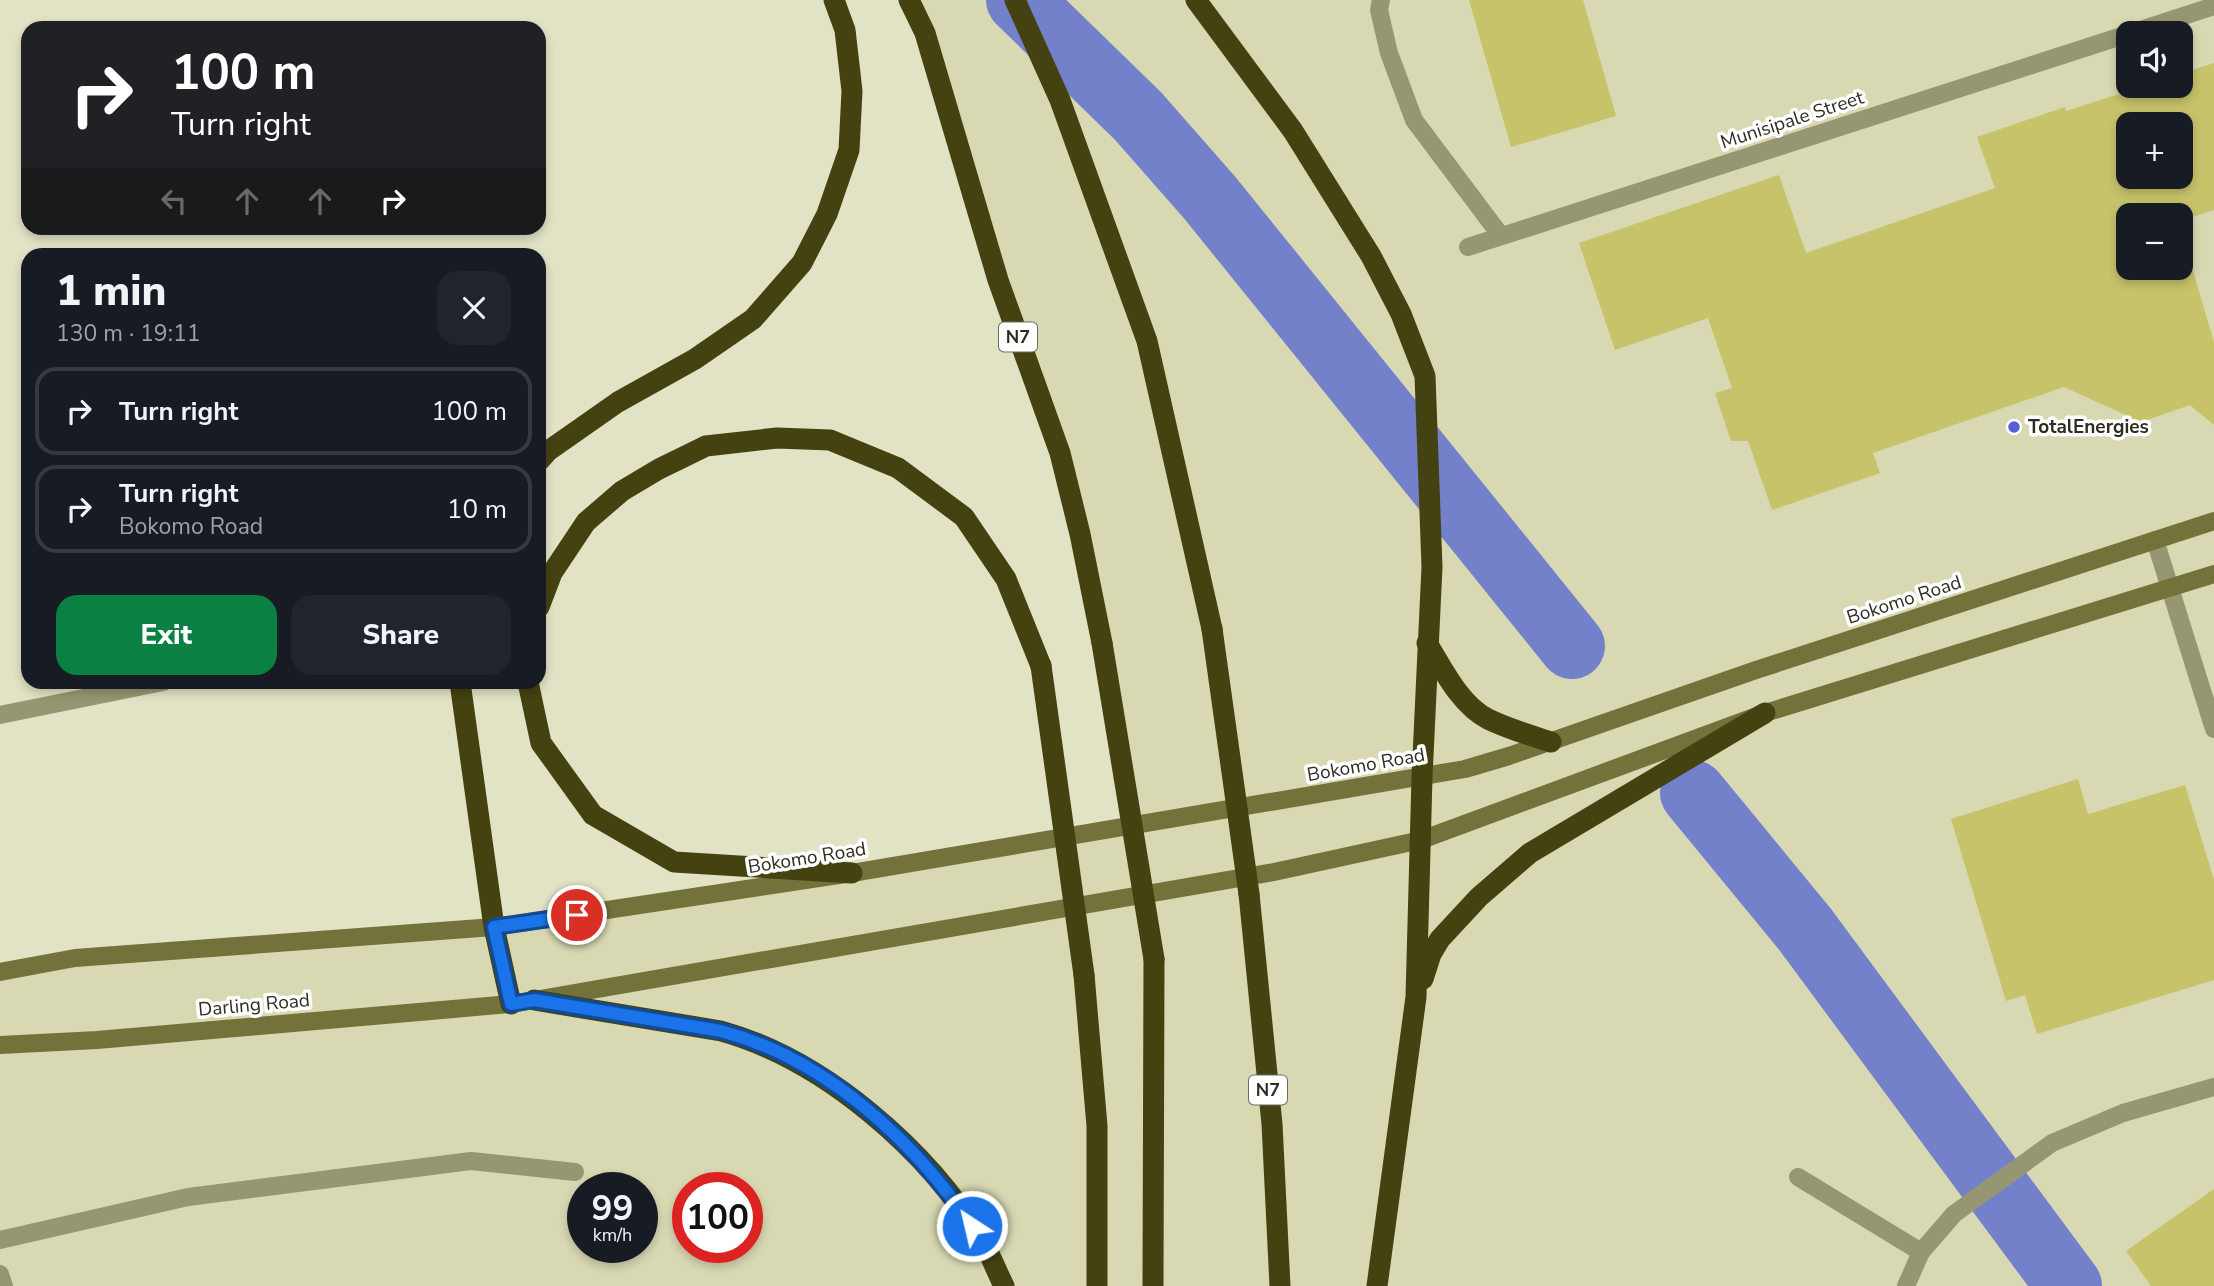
<!DOCTYPE html>
<meta charset="utf-8">
<style>
:root{--surface:#171b24;--page:#20242c;--text:#f1f3f6;--muted:#9ea1a6;--line:#363941;--accent:#0b8043}
body{margin:0;font-family:"Nunito Sans",sans-serif;background:var(--page);color:var(--text);height:100vh;display:flex;flex-direction:column;font-size:26px;white-space:nowrap}
*{box-sizing:border-box;margin:0}
p{font-size:23px;color:var(--muted)}
.icon{flex:none;width:38px;height:38px;fill:none;stroke:currentColor;stroke-width:2;stroke-linecap:round;stroke-linejoin:round}
.map{position:relative;flex:1;overflow:hidden}
.drawer{position:absolute;left:21px;top:248px;width:525px;height:441px;display:flex;flex-direction:column;background:var(--surface);border-radius:21px;box-shadow:0 4px 10px #0003}
.drawer>*{flex:none}
.banner{position:absolute;left:21px;top:21px;width:525px;height:214px;border-radius:21px;box-shadow:0 4px 10px #0003;background:#202124;color:#fff;overflow:hidden}
.fabs{position:absolute;left:2116px;top:21px;display:grid;gap:14px}
.fabs a{display:grid;place-items:center;width:77px;height:77px;border-radius:14px;background:var(--surface);box-shadow:0 4px 10px #0003;font-size:35px}
.speed{position:absolute;left:567px;top:1172px;display:flex;gap:14px;font-size:35px;font-weight:700;text-align:center}
.speed>*{display:grid;place-content:center;width:91px;height:91px;border-radius:50%;background:var(--surface);box-shadow:0 4px 10px #0003;line-height:1}
.speed small{font-size:18px;font-weight:400}
.speed .limit{border:10px solid #d22;background:#fff;color:#111}
.pin{position:absolute;display:grid;place-items:center;width:60px;height:60px;color:#fff;margin:-30px;border:4px solid #fff;border-radius:50%;box-shadow:0 2px 7px #0007}
.me{position:absolute;width:77px;margin:-38px;rotate:325deg;stroke-linejoin:round;filter:drop-shadow(0 0 5px #0008)}
.turn{display:flex;align-items:center;gap:24px;height:147px;padding:0 35px;font-size:32px}
.turn .icon{width:91px;height:91px;stroke-width:2.5}
.turn b{display:block;font-size:49px;line-height:60px}
.lanes{display:flex;align-items:center;height:66px;padding:0 35px;background:#0003;justify-content:center;gap:35px;direction:ltr}
.lanes .off{opacity:.35}
.round{display:grid;place-items:center;flex:none;width:74px;height:74px;border-radius:21px;background:var(--page)}
.head{display:flex;align-items:center;justify-content:space-between;height:119px;padding:0 35px}
h1{font-size:42px;font-weight:800;line-height:52px}
.primary-button{display:flex;gap:14px;margin-top:auto;padding:14px 35px}
.primary-button a{flex:1;height:80px;border-radius:21px;background:var(--accent);color:#fff;font-size:28px;font-weight:800;line-height:80px;text-align:center}
.primary-button a+a{background:var(--page);color:var(--text)}
ul{padding:0;list-style:none}
li{display:flex;align-items:center;gap:21px;height:88px;margin:0 14px 10px;padding:0 21px;border:4px solid var(--line);border-radius:21px}
li div{flex:1}
li b{display:block;font-size:26px}
li em{font-style:normal}
.map>svg:first-child{display:block}
</style>
<div class="map">
<svg width="2214" height="1286" viewBox="0 0 2214 1286">
<rect width="100%" height="100%" fill="#e2e2c5"/>
<path fill="#d8d8b3" fill-rule="evenodd" d="M 909,0 L 2214,0 L 2214,1286 L 0,1286 L 0,972 L 494,927 L 1123,826 L 1080,534 ZM 2128,33 L 2180,33 L 2180,86 L 2128,86 ZM 2128,124 L 2180,124 L 2180,177 L 2128,177 ZM 2128,215 L 2180,215 L 2180,268 L 2128,268 ZM 583,1188 L 642,1188 L 642,1248 L 583,1248 ZM 688,1188 L 747,1188 L 747,1248 L 688,1248 Z"/>
<g fill="none" stroke-linecap="round" stroke-linejoin="round">
<g stroke="#7381cb" stroke-width="66">
<path d="M 1019,0 L 1138,116 L 1210,198 L 1572,646"/>
<path d="M 1693,793 L 1804,928 L 2069,1286"/>
</g>
</g>
<g fill="#c7c36a" fill-rule="evenodd">
<path d="M 1469,0 L 1583,0 L 1616,116 L 1511,147 Z"/>
<path d="M 2214,63 L 2214,210 L 2180,221 L 2180,215 L 2128,215 L 2128,268 L 2180,268 L 2180,227 L 2214,342 L 2214,425 L 2190,405 L 2141,422 L 2064,387 L 1873,453 L 1880,473 L 1772,510 L 1748,441 L 1731,441 L 1715,393 L 1732,388 L 1708,318 L 1615,350 L 1579,243 L 1779,175 L 1806,253 L 1995,188 L 1977,137 L 2065,107 L 2066,111 L 2144,86 L 2180,86 L 2180,74 ZM 2128,124 L 2180,124 L 2180,177 L 2128,177 Z"/>
<path d="M 2078,779 L 2088,814 L 2185,785 L 2214,880 L 2214,980 L 2037,1034 L 2025,995 L 2006,1001 L 1951,819 Z"/>
<path d="M 2214,1189 L 2214,1286 L 2151,1286 L 2126,1251 Z"/>
</g>
<g fill="none" stroke-linecap="round" stroke-linejoin="round">
<g stroke="#979672" stroke-width="18">
<path d="M 1381,0 L 1379,10 L 1389,53 L 1414,120 L 1501,236"/>
<path d="M 2131,33 L 2214,6"/>
<path d="M 1468,247 L 2128,34"/>
<path d="M 0,1240 L 188,1197 L 471,1161 L 575,1172"/>
<path d="M 0,1274 L 4,1286"/>
</g>
<g stroke="#979672" stroke-width="18">
<path d="M 2155,540 L 2214,729"/>
<path d="M 0,715 L 163,682"/>
<path d="M 1798,1177 L 1921,1252"/>
<path d="M 1906,1286 L 1921,1252 L 1954,1214 L 2052,1143 L 2123,1113 L 2214,1087"/>
</g>
<g stroke="#74723b" stroke-width="18">
<path d="M 0,972 L 75,958 L 494,927 L 852,873 L 1465,769 L 1509,756 L 1756,670 L 2214,521"/>
<path d="M 0,1045 L 97,1040 L 511,1004 L 1274,872 L 1421,840 L 1765,713 L 2214,574"/>
</g>
<g stroke="#444211" stroke-width="21">
<path d="M 909,0 L 925,33 L 998,280 L 1060,453 L 1080,534 L 1102,643"/>
<path d="M 1015,0 L 1060,100 L 1147,341 L 1212,629"/>
<path d="M 1196,0 L 1293,131 L 1371,256 L 1401,314 L 1425,376 L 1432,567 L 1422,777 L 1416,997 L 1377,1286"/>
<path d="M 539,461 L 548,451 L 618,402 L 695,359 L 753,319 L 802,263 L 827,214 L 849,150 L 852,91 L 845,30 L 834,0"/>
<path d="M 539,607 L 552,573 L 586,522 L 622,491 L 659,469 L 706,446 L 777,438 L 830,440 L 898,468 L 964,517 L 1006,579 L 1041,666"/>
<path d="M 1427,643 C 1443,669 1460,705 1488,719 C 1508,729 1530,735 1551,742"/>
<path d="M 460,682 L 494,927 L 511,1004"/>
<path d="M 528,682 L 541,743 L 593,815 L 674,862 L 852,873"/>
<path d="M 1249,894 L 1272,1124 L 1280,1286"/>
<path d="M 1084,975 L 1097,1126 L 1097,1286"/>
<path d="M 1423,979 L 1431,954 L 1440,939 L 1479,897 L 1530,853 L 1765,713"/>
<path d="M 534,1000 L 721,1031 C 825,1060 929,1151 983,1242 C 991,1256 997,1272 1004,1286"/>
<path d="M 1153,1286 L 1154,959"/>
</g>
<g stroke="#444211" stroke-width="21">
<path d="M 1212,629 L 1249,894"/>
<path d="M 1102,643 L 1154,959"/>
<path d="M 1041,666 L 1084,975"/>
</g>
</g>
<g fill="none" stroke-linecap="round" stroke-linejoin="round">
<g stroke="#114b97" stroke-width="18">
<path id="route" d="M 577,915 L 494,927 L 511,1004 L 534,1000 L 721,1031 C 826,1059 912,1139 972,1226"/>
</g>
<use href="#route" stroke="#1a73e8" stroke-width="12"/>
</g>
<circle fill="#5460d6" stroke="#fff" stroke-width="2.5" cx="2014" cy="427" r="7"/>
<g text-anchor="middle" dominant-baseline="central" stroke-width="7" stroke-linejoin="round" paint-order="stroke">
<g fill="#fff" stroke="#6c6c64" stroke-width="2">
<rect x="999" y="322.5" width="38" height="29" rx="5"/>
<rect x="1249" y="1075.5" width="38" height="29" rx="5"/>
</g>
<g font-size="18" font-weight="bold" fill="#2d2d21">
<text x="1018" y="337">N7</text>
<text x="1268" y="1090">N7</text>
</g>
<g font-size="19" fill="#2d2d21" stroke="#fff">
<text transform="translate(1792 120) rotate(-18)">Munisipale Street</text>
<text transform="translate(1904 600) rotate(-18)">Bokomo Road</text>
<text transform="translate(1366 765) rotate(-10)">Bokomo Road</text>
<text transform="translate(807 858) rotate(-9)">Bokomo Road</text>
<text transform="translate(254 1005) rotate(-5)">Darling Road</text>
</g>
<g font-size="19" font-weight="bold" fill="#2d2d21" stroke="#fff" text-anchor="start">
<text x="2028" y="427">TotalEnergies</text>
</g>
</g>
</svg>
<div class="fabs">
<a><svg class="icon" aria-label="sound" viewBox="0 0 24 24"><path d="M4 9h4l5-4v14l-5-4H4zM17 9q2 3 0 6"/></svg></a>
<a>+</a>
<a>−</a>
</div>
<div class="speed"><div>99<small>km/h</small></div><div class="limit">100</div></div>
<div class="pin" style="left:577px;top:915px;background:#d93025"><svg class="icon" aria-label="arrive" viewBox="0 0 24 24"><path d="M6 21V4h12l-3 4 3 4H6"/></svg></div>
<svg class="me" style="left:972px;top:1226px" viewBox="-20 -20 40 40"><circle r="17" fill="#1a73e8" stroke="#fff" stroke-width="3"/><path d="M0-11L8 9 0 5-8 9z" fill="#fff"/></svg>
<div class="banner">
<div class="turn"><svg class="icon" aria-label="right" viewBox="0 0 24 24"><path d="M7 20v-9h11M14 6l5 5-5 5"/></svg><div><b>100 m</b>Turn right</div></div>
<div class="lanes"><svg class="icon off" aria-label="left" viewBox="0 0 24 24"><path d="M17 20v-9H6M10 6l-5 5 5 5"/></svg><svg class="icon off" aria-label="ahead" viewBox="0 0 24 24"><path d="M12 20V5M6 11l6-6 6 6"/></svg><svg class="icon off" aria-label="ahead" viewBox="0 0 24 24"><path d="M12 20V5M6 11l6-6 6 6"/></svg><svg class="icon" aria-label="right" viewBox="0 0 24 24"><path d="M7 20v-9h11M14 6l5 5-5 5"/></svg></div>
</div>
<section class="drawer">
<div class="head"><div><h1>1 min</h1><p>130 m · 19:11</p></div><a class="round"><svg class="icon" aria-label="close" viewBox="0 0 24 24"><path d="M6 6l12 12M18 6L6 18"/></svg></a></div>
<ul>
<li><svg class="icon" aria-label="right" viewBox="0 0 24 24"><path d="M7 20v-9h11M14 6l5 5-5 5"/></svg><div><b>Turn right</b></div><em>100 m</em></li>
<li><svg class="icon" aria-label="right" viewBox="0 0 24 24"><path d="M7 20v-9h11M14 6l5 5-5 5"/></svg><div><b>Turn right</b><p>Bokomo Road</p></div><em>10 m</em></li>
</ul>
<div class="primary-button"><a>Exit</a><a>Share</a></div>
</section>
</div>
